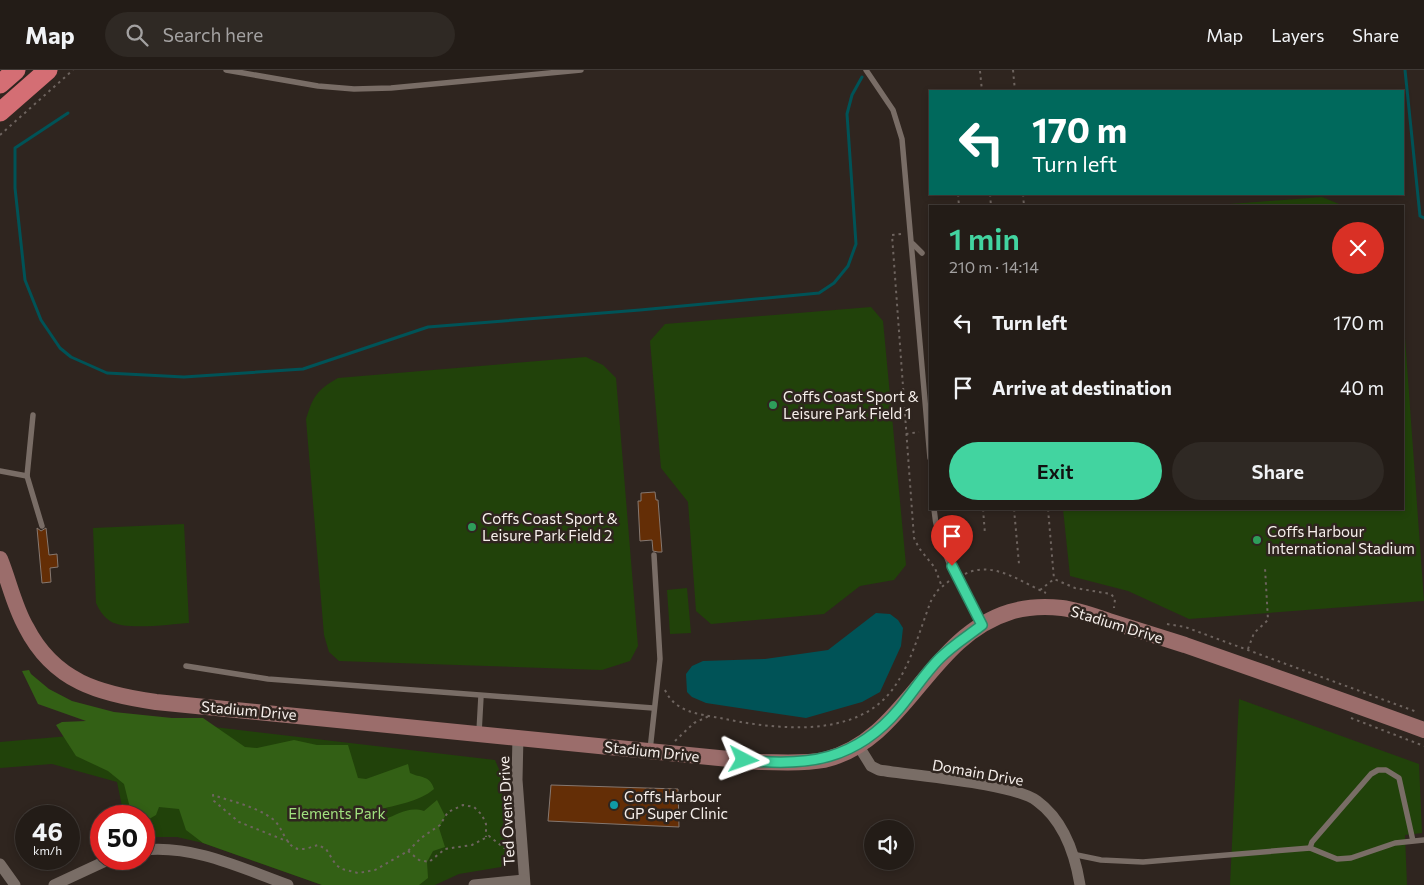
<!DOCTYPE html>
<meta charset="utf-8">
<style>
:root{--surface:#231c17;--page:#2f2924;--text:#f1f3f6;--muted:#a3a1a1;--line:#403a36;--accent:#42d4a0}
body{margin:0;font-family:Commissioner,sans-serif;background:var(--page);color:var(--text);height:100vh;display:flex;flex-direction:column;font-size:19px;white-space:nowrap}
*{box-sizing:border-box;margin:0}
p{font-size:16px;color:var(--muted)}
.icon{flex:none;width:28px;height:28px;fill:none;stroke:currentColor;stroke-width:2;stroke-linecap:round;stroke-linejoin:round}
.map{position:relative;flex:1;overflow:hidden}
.sheet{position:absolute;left:929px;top:135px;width:475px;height:305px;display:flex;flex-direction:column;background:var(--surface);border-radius:0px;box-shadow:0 2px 8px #0003,0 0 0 1px var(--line)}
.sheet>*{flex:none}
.hud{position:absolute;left:929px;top:20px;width:475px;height:105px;border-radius:0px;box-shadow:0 2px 8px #0003,0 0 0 1px var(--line);background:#00695c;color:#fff;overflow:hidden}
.tools{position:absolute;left:864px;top:750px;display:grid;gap:10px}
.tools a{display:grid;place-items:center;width:50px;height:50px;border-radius:50%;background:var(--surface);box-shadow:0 2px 8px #0003,0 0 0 1px var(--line);font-size:25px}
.speed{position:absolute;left:15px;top:735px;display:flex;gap:10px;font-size:25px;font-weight:700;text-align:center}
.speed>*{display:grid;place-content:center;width:65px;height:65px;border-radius:50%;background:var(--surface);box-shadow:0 2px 8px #0003,0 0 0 1px var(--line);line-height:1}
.speed small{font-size:12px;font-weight:400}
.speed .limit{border:8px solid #d22;background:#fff;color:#111}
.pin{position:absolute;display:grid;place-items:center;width:42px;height:42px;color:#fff;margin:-51px -21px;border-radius:50% 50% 50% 0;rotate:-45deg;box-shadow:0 0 5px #0007}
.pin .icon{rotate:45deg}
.me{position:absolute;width:55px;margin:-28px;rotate:94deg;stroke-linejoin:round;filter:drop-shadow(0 0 4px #0008)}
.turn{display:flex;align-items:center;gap:18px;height:105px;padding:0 20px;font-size:22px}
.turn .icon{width:65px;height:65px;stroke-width:2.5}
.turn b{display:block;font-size:35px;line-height:42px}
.round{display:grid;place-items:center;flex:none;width:52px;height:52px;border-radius:26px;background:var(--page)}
.overview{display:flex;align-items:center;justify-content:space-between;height:85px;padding:0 20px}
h1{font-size:30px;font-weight:600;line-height:38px;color:var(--accent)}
.action{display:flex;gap:10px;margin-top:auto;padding:10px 20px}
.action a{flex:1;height:58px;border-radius:30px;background:var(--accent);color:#111;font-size:20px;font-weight:600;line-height:58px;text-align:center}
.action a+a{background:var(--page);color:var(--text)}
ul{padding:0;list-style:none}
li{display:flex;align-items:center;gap:15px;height:65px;padding:0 20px}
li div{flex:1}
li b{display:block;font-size:19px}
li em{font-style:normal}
header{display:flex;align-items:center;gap:30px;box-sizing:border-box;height:70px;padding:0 25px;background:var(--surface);border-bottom:1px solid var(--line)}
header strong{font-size:24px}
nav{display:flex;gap:28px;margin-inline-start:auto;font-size:18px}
.search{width:350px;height:45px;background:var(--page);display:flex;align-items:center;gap:12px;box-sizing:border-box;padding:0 18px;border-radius:28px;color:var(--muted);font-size:19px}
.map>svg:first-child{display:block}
</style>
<header>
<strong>Map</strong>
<div class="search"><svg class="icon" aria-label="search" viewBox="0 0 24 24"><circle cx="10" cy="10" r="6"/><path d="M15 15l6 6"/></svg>Search here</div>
<nav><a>Map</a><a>Layers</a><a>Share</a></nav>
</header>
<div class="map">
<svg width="1424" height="815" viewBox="0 0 1424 815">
<rect width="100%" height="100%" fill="#2f251f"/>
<g fill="#21420a">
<path d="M 1322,127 L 1344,136 L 1204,136 Z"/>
<path d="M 871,237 L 883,251 L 906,495 L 894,510 L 860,516 L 824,544 L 711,554 L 696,541 L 688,432 L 661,398 L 650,271 L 665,254 Z"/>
<path d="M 1403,240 L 1424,531 L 1189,549 L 1128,521 L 1070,506 L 1063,439 L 1402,439 Z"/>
<path d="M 586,287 L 603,295 L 616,308 L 638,576 L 630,591 L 602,600 L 339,591 L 329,582 L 324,565 L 306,349 C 313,326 317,320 338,308 Z"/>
<path d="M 184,454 L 189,553 C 171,554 125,561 110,551 C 104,547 99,540 96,533 L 93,458 Z"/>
<path d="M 687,518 L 691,563 L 670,564 L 667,520 Z"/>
<path d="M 1239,629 L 1419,694 L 1422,763 L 1405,765 L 1407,815 L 1230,815 Z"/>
<path d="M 197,655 L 495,690 L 501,704 L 507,790 L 501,797 L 459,804 L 435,815 L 322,815 L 203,773 L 177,767 L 144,767 L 144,746 L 124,746 L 117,712 L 52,694 L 0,698 L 0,672 Z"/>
</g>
<path fill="#336015" d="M 29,600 L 31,604 L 49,619 L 72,631 L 114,642 L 172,648 L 203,648 L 245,677 L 257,678 L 294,670 L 317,675 L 348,675 L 358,708 L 366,709 L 408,694 L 410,703 C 420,708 430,705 434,719 C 419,732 396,735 377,740 L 377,746 L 385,749 C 399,744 409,736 424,741 L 437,730 L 445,746 L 439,758 L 445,777 L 433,781 L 427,792 L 428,808 L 419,815 L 322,815 L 203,773 L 186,760 L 179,739 L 159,737 L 156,745 L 144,752 L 144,746 L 132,746 L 124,714 L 108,701 L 76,686 L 56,655 L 62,652 L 86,651 L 38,634 L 22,601 Z"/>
<path fill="#005357" d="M 876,543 L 890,544 L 898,550 L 903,558 L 901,576 L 880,622 L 862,632 L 806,648 L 706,633 L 692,627 L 687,622 L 686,604 L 692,596 L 703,591 L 765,589 L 828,580 Z"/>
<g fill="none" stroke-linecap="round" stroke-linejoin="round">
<g stroke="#005357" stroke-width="3">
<path d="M 1405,0 L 1420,146 L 1424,148"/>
<path d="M 68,43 L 15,78 L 15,118 L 25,210 L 41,250 L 60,278 L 71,287 L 107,303 L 184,307 L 303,299 L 428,257 L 640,240 L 819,223 L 834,213 L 848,196 L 856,174 L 847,44 L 852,25 L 862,7"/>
</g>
</g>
<g fill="#642e06" stroke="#857871">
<path d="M 655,422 L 656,430 L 658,430 L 662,482 L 658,482 L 653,481 L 652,470 L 640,471 L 638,431 L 641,431 L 641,423 Z"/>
<path d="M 37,458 L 41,461 L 46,458 L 49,485 L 57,484 L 58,497 L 50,498 L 51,512 L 42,513 Z"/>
<path d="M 551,715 L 678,719 L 679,757 L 548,751 Z"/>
</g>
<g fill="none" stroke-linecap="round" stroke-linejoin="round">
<g stroke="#6e645f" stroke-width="2" stroke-dasharray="2.5 4" stroke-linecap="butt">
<path d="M 1013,0 L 1015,21"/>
<path d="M 980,1 L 982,21"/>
<path d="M 0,65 L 73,0"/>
<path d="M 958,124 L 959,136"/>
<path d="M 990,124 L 991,136"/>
<path d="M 1023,124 L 1024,136"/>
<path d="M 901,164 L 892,165 L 914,468 L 919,478 L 935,498 L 942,517"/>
<path d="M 906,364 L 919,362"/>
<path d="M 983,439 L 985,464"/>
<path d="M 1014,439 L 1019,494"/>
<path d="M 1048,439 L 1054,509"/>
<path d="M 965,504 C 993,490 1021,512 1046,523"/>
<path d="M 1040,520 L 1054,509 L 1075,518 L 1111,524 L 1115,529 L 1114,538"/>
<path d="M 1167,554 L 1185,557 L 1417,642"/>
<path d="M 1248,579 L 1254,563 L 1268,550 L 1265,498"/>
<path d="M 665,620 C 675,642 698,644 720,648 C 768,658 840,668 881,632 C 908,608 918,564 931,531 L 937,521 L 949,511"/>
<path d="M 1351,648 L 1424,676"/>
<path d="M 675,671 L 694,653 L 709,646"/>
<path d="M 289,772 L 239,752 L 214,731 L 213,725 C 233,732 256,736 274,750 C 282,757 285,773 295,778 C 302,781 311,777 318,775 L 326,779 L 336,795 L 342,799 L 358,803 L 375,800 L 408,781 L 421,768 L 440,755 L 448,742 L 463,735 L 474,737 L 482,745 L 486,754 L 486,767"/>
<path d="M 408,781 L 419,790 L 429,792 L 445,779 L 472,775 L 489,766 L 504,778 L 512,779"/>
</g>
<g stroke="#796d66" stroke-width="5.5">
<path d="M 226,0 L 318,16 L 354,19 L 391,18 L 581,0"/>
<path d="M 866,0 L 893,40 L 902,69 L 930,388"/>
<path d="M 913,174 L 922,183"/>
<path d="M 33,345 L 27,406 L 42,456"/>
<path d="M 0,401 L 27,406"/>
<path d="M 934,439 C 937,480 962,518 982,553"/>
<path d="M 186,596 L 268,609 L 653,638"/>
<path d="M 479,662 L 481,626"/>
<path d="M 650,680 L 660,589 L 654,485"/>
<path d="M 1413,771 L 1399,708 L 1386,700 L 1378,700 L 1371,704 L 1312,772 L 1310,778 L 1337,789 L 1351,788 L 1395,773 L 1424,770"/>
<path d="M 1072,784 L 1101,790 L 1143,792 L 1310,778"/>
</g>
<g stroke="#796d66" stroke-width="11">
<path d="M 518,666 L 517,710 L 525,815"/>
<path d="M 858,675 L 871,696 L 879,700 C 915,706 1013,713 1037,731 C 1063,750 1075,784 1080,815"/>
<path d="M 144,780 C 194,775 241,798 288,815"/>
<path d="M 0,794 L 15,815"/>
<path d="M 54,815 L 110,789"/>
<path d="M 474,815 L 524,810"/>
</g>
<path stroke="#9b6d6b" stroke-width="16" d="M 0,489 C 9,511 14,536 26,557 C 54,612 100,624 156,632 L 759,692 C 781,692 803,694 824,690 C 906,671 928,567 1010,542 C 1026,537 1045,536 1062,538 C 1078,540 1094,546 1109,551 C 1135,559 1160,567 1185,575 C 1265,603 1345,631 1424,660"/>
<g stroke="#d46e74" stroke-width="19">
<path d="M 0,14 L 16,0"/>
<path d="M 0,42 L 48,0"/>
</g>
</g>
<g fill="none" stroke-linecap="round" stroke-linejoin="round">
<g stroke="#2b8a68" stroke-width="12">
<path id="route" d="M 744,690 C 808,697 856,690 899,639 C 913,622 925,603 940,588 C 953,575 968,566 982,555 L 952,496"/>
</g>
<use href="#route" stroke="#42d4a0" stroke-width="9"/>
</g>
<g fill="#2e9e5b" stroke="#2f251f" stroke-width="2">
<circle cx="773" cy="335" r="5"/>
<circle cx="472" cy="457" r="5"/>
<circle cx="1257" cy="470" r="5"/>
</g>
<circle fill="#0f9aa8" stroke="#2f251f" stroke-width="2" cx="614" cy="735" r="5"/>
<g text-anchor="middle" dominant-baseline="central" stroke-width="5" stroke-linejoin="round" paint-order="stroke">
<g font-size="15" fill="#f6efeb" stroke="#2f251f" text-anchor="start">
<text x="783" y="326">Coffs Coast Sport &amp;<tspan x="783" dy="17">Leisure Park Field 1</tspan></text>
<text x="482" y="448">Coffs Coast Sport &amp;<tspan x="482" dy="17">Leisure Park Field 2</tspan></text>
<text x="1267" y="461">Coffs Harbour<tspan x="1267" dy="17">International Stadium</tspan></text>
<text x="624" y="726">Coffs Harbour<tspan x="624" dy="17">GP Super Clinic</tspan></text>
</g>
<g font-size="15" fill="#f6efeb" stroke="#2f251f">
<text transform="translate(1117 554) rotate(17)">Stadium Drive</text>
<text transform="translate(249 640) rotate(5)">Stadium Drive</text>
<text transform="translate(652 681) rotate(6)">Stadium Drive</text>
<text transform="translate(978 702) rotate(10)">Domain Drive</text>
<text transform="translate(506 741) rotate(-93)">Ted Ovens Drive</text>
</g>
<g font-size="15" fill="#a0e07e" stroke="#2f251f">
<text x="337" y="743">Elements Park</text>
</g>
</g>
</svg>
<div class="tools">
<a><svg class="icon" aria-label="sound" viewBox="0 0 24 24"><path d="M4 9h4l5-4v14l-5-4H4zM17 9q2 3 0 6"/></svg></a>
</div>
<div class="speed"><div>46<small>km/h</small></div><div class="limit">50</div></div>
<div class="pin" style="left:952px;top:496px;background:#d93025"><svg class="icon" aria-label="arrive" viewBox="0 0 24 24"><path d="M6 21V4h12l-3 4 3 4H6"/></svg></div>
<svg class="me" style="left:744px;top:690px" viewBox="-20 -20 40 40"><path d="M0-17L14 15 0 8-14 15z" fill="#42d4a0" stroke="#fff" stroke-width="4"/></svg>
<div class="hud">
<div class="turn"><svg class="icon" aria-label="left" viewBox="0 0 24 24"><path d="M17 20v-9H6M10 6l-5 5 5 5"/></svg><div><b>170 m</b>Turn left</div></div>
</div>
<section class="sheet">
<div class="overview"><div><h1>1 min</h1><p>210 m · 14:14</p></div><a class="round" style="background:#d93025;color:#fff"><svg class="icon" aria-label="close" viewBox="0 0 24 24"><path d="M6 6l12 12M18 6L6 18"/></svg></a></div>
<ul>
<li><svg class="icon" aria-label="left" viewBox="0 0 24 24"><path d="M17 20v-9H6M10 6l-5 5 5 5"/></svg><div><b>Turn left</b></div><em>170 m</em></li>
<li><svg class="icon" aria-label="arrive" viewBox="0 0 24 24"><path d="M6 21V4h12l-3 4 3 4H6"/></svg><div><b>Arrive at destination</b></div><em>40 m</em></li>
</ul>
<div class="action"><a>Exit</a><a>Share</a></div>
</section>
</div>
